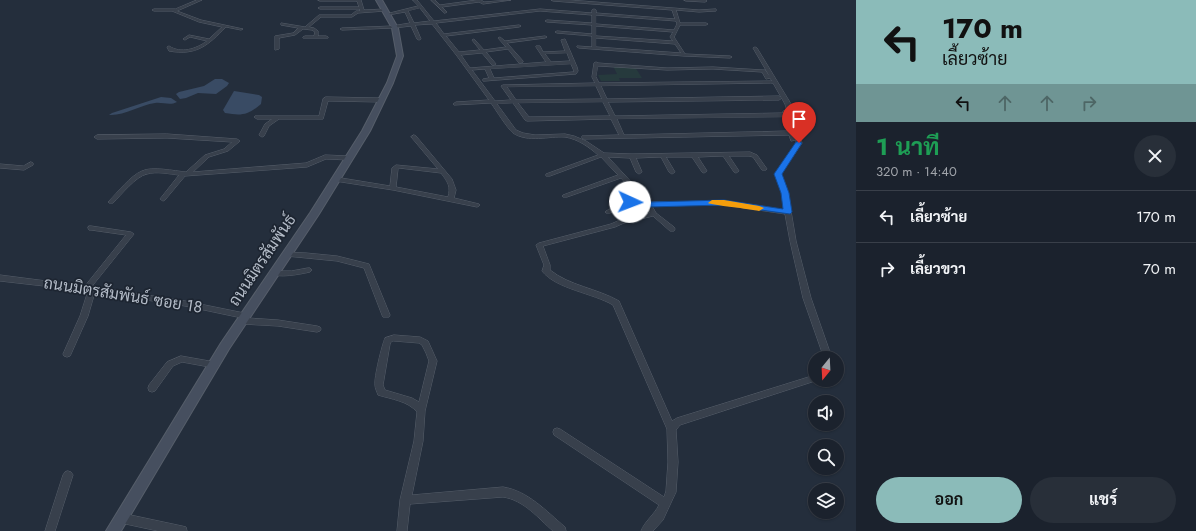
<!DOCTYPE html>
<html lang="th">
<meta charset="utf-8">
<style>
:root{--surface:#1b222d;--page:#282f39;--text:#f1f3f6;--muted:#a0a4aa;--line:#393f49;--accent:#8bbbb9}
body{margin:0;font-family:Jost,Sarabun,sans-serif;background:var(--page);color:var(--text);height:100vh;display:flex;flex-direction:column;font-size:15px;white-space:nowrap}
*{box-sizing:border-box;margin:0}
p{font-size:13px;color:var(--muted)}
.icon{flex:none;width:22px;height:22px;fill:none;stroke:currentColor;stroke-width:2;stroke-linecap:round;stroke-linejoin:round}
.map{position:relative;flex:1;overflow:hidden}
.side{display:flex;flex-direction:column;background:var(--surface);width:340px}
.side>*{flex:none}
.banner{background:#8bbbb9;color:#111;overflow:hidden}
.needle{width:26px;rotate:198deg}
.fabs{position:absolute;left:808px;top:351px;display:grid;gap:8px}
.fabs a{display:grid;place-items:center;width:36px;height:36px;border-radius:50%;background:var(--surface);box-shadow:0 1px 3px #0004,0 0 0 1px var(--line);font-size:20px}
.pin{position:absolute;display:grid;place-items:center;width:34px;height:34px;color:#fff;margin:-41px -17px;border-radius:50% 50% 50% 0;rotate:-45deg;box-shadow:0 0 4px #0007}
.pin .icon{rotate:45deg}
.me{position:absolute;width:44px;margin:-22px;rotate:92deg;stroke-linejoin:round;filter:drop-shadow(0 0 3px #0008)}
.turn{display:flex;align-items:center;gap:14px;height:84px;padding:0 20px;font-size:18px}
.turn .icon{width:52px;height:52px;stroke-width:2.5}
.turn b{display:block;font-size:28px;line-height:34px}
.lanes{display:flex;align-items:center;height:38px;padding:0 20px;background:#0003;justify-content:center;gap:20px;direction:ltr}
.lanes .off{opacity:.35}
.round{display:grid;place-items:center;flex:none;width:42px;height:42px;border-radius:21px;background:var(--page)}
.overview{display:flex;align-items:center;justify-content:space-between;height:68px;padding:0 20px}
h1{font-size:24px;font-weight:700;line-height:30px;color:#1e9e55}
.action{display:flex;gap:8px;margin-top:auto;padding:8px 20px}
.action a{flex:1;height:46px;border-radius:24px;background:var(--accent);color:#111;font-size:16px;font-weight:700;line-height:46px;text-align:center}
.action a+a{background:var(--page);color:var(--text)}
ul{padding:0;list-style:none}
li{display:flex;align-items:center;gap:12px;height:52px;padding:0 20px;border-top:1px solid var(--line)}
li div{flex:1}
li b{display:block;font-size:15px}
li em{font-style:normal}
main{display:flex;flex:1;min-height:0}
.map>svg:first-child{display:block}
</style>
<main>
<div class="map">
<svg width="856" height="531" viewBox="0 0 856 531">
<rect width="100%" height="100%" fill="#242e3c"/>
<path fill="#263a3d" d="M 613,66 L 635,67 L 642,78 L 619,78 L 620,81 L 601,81 L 598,75 L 617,74 Z"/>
<g fill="#394b64">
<path d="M 215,79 L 222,79 L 229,83 L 227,86 L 216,94 L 198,93 L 186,98 L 180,99 L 176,94 L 179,92 L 204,86 Z"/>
<path d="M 234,91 L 259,95 L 262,97 L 261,104 C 248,115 242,116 225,113 L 223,110 Z"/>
<path d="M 161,97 L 171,98 L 177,102 C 170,106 163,102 155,103 C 140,105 124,116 109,115 L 112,113 Z"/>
</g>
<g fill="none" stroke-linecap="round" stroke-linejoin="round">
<g stroke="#565e6a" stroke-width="1">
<g id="street">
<path d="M 197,0 L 202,0 L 177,11 L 201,20 L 243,29 L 241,30 L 226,27 C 208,45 197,56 169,51 L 167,47 L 169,46 C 181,54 196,49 207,41 L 190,37 L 185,40 L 183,39 L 189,35 L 209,39 L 222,27 L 199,22 L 172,11 L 154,11 L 152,10 L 154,9 L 175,9 Z"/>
<path d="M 318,0 L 361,0 L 364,10 L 385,9 L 387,10 L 385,11 L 358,13 L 352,17 L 321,17 L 309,27 L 314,28 L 318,31 L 318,36 L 326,36 L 328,37 L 328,38 L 303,38 L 303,37 L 305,36 L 314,36 L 315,32 L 312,30 L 303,29 L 295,35 L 279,38 L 279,49 L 275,50 L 275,36 L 293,33 L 298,28 L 281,25 L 281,23 L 305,27 L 319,15 L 351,15 L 356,11 L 360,11 L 360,9 L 320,9 L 318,8 L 320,7 L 359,7 L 357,1 L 320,1 Z"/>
<path d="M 413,0 L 417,0 L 434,21 L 540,9 L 592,13 L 592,10 L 594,9 L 596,10 L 596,13 L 675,19 L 672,10 L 553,1 L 551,0 L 569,0 L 699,10 L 715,9 L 716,9 L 716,11 L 699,12 L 676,10 L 680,23 L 706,23 L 708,24 L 706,25 L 680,25 L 674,37 L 685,54 L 730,56 L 732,57 L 730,58 L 684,56 L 579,48 L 577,47 L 577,46 L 592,47 L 592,36 L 557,33 L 555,32 L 557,31 L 592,34 L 592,25 L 547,22 L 545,21 L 547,20 L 592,23 L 592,15 L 540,11 L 436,23 L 444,34 L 519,25 L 521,26 L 519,27 L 446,36 L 459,52 L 480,50 L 472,40 L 474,39 L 484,50 L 506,47 L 498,38 L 500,37 L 505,41 L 545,36 L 547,37 L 545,38 L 507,43 L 523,61 L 523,62 L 521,63 L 519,63 L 508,49 L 486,52 L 496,64 L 494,65 L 492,65 L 482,53 L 461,55 L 470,68 L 546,62 L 536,47 L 536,46 L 540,46 L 543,52 L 565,51 L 561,40 L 565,39 L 577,67 L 578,71 L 576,74 L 485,81 L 483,81 L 483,79 L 489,78 L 485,69 L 472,70 L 495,101 L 511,100 L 501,86 L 503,85 L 595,83 L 592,77 L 594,63 L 596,62 L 598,63 L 667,68 L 713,67 L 763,70 L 765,70 L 770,77 L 753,48 L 755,47 L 757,48 L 791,104 L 802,143 L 781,174 L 788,193 L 796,241 L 811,298 L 832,358 L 824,358 L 803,298 L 790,241 L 785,214 L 724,205 L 652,206 L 656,213 L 674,227 L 675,229 L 674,231 L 670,231 L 653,216 L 624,223 L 615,227 L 543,246 L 550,265 L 550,270 C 570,286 596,288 619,301 L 672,421 L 677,418 L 815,375 L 815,380 L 818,380 L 680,425 L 676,430 L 678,462 L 676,492 L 669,507 L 663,520 L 653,531 L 641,531 C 645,521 654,515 659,505 L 554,435 L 553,432 L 554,429 L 557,428 L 560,429 L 664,497 L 666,491 L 668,462 L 667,429 L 613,305 C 593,293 556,289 542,271 L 544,265 L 536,245 L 539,243 L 611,224 L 620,220 L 650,213 L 646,205 L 640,199 L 610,213 L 606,213 L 605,212 L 606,211 L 637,196 L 621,178 L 567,197 L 563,197 L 562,196 L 563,195 L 618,175 L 601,157 L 550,176 L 546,176 L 546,174 L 598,155 C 589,147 578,139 565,137 C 549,136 528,143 513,133 C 507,128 496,110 491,103 L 454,105 L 453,104 L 456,102 L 489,100 L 457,56 L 432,24 L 415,25 L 421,39 L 419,40 L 417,39 L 411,26 L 394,28 L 342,30 L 340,29 L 342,28 L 392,26 L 410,23 L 405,12 L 388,15 L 386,14 L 418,6 ZM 420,8 L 430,21 L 414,23 L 408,11 ZM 596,15 L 676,21 L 677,24 L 674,30 L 596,24 ZM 596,26 L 673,32 L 670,37 L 673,41 L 596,36 ZM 596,38 L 675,44 L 681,53 L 596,47 ZM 567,53 L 570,61 L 551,62 L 545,54 ZM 571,64 L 574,71 L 573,72 L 494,78 L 490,69 ZM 598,66 L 667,70 L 713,69 L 762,72 L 766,79 L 770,78 L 772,81 L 599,83 L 596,77 ZM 771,83 L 773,83 L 785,104 L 788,115 L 787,111 L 783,111 L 783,113 L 615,116 L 608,102 L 779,100 L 782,98 L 779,96 L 607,99 L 601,86 ZM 596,86 L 602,99 L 516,100 L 507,87 ZM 603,102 L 610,116 L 529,117 L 518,103 ZM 513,103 L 525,120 L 527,121 L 611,119 L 619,135 L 582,136 L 582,138 L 584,139 L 789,135 L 791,141 L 796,140 L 796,143 L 775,174 L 782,193 L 785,210 L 724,201 L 650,202 L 608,157 L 630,158 L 636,172 L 639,174 L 642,172 L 636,158 L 661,157 L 669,172 L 672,174 L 675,172 L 666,157 L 692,157 L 702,172 L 704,173 L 707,171 L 698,157 L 723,156 L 734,172 L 736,173 L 739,171 L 729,156 L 749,156 L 753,157 L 762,170 L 766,170 L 767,169 L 757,155 L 750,152 L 632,154 L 604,153 L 586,141 L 574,136 L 565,134 L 535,135 L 523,133 L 516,130 L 497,104 ZM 784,117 L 788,131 L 624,135 L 617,119 Z"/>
<path d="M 431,0 L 435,0 L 440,5 L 477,0 L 481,0 L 484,2 L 511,0 L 483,4 L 479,2 L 442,7 L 447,12 L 445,13 Z"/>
<path d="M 684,0 L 706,0 L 707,1 L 705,2 L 686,1 Z"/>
<path d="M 326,97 L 381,98 L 384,100 L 381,102 L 328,101 L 323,119 L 279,119 L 269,126 L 264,136 L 262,137 L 259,135 L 265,124 L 272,119 L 257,119 L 254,117 L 255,116 L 319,116 L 323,99 Z"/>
<path d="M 167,134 L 237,139 L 240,141 L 228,151 L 209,157 L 193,172 L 306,163 L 325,155 L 349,156 L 352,158 L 349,160 L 326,159 L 307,167 L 185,176 L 165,200 L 163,201 L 160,199 L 179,175 C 169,174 157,171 147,174 C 136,176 121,195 113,203 L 109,203 L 108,202 L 109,201 C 118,192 130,176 142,171 C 152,166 174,171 186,172 L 205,155 L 224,149 L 232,142 L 167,138 L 97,139 L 94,137 L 97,135 Z"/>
<path d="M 414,135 L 416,136 L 452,179 L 456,190 L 454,198 L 479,204 L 480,205 L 479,206 L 477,207 L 393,190 L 335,181 L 332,179 L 335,177 L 390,186 L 392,168 L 396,165 L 438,169 L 412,138 L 411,137 ZM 399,168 L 441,173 C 448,182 451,187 448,197 L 396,187 L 398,169 Z"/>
<path d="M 31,162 L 33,163 L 33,165 L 24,170 L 0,168 L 0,164 L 23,166 Z"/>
<path d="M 89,226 L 91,226 L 131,232 L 134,234 L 93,285 L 96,287 L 185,301 L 249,314 L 250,316 L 248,318 L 278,320 L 317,326 L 320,327 L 321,329 L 320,331 L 317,332 L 278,326 L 242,324 L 239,323 L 238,321 L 239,319 L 242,318 L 185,306 L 95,292 L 88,316 L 71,354 L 70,356 L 67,357 L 64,356 L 63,354 L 80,316 L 88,291 L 0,281 L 0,275 L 85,286 L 126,235 L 91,230 L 89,230 L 88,228 Z"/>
<path d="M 284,252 L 306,253 L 337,256 L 369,264 L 390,315 L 389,317 L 383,317 L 382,315 L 364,268 L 337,261 L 286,256 L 284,256 L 283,254 Z"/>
<path d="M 308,268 L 310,268 L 312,270 L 310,272 C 301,274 277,279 270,273 L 274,271 L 291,271 Z"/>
<path d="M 394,335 L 420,337 L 428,341 L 437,361 L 425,411 L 423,441 L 412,495 L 503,487 C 528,491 546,511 565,527 L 566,531 L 553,531 C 538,518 524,500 503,497 L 410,504 L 407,531 L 397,531 L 400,500 L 414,441 L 417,412 C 408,401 391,399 378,395 C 377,392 375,388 375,385 C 374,377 382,345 385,338 ZM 394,341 L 419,343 L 422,345 L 426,353 L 429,361 L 419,402 L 412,398 L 385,390 L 383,385 L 390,344 L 391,342 Z"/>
<path d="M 181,356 L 215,362 L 218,363 L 219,365 L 218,367 L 215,368 L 182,362 L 173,366 L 155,391 L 152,392 L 149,391 L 148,388 L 149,385 L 167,362 Z"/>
<path d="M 68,471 L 71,472 L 73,475 L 55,531 L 45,531 L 63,475 L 65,472 Z"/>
<path d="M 121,513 L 182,526 L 186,527 L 187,531 L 158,531 L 121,523 L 117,522 L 116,518 L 117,514 Z"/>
</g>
</g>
<g stroke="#565e6a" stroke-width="2">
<path id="secondary" d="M 376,0 L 382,0 L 398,28 L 403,56 L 393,83 L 370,131 L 319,214 L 229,349 L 121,531 L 106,531 L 221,343 L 310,213 L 362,131 L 387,83 L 397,56 L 392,28 Z"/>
</g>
<use href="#street" fill="#38404c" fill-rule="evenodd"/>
<use href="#secondary" fill="#464f5f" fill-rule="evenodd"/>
</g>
<path fill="#1a73e8" stroke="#114b97" d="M 799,141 L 802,143 L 782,174 L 789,193 L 792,212 L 790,214 L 724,205 L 648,207 L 639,201 L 630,205 L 625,202 L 640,195 L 650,202 L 724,200 L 783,209 L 781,193 L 774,174 L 796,142 Z"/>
<path fill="#f59e0b" d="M 724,200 L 759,206 L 764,208 L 759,211 C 751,209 711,205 708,203 L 712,200 Z"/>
<g text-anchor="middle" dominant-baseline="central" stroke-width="3.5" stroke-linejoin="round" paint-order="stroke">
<g font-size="16" fill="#b3bbc7" stroke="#1d2531">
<text transform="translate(262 260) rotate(-56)">ถนนมิตรสัมพันธ์</text>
<text transform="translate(123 295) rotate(9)">ถนนมิตรสัมพันธ์ ซอย 18</text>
</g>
</g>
</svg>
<div class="fabs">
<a><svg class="needle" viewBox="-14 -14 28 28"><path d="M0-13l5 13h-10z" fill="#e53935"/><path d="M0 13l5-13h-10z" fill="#a0a4aa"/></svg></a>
<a><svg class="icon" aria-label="sound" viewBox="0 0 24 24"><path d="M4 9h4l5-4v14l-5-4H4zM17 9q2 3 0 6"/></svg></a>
<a><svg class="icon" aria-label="search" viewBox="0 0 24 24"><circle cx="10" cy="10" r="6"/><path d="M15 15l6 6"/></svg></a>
<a><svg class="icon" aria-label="layers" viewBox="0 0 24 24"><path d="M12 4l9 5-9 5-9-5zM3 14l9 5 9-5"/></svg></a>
</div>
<div class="pin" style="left:799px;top:143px;background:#d93025"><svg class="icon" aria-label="arrive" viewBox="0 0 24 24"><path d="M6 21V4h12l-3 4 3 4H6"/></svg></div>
<svg class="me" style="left:630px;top:202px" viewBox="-20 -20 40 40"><circle r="19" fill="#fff"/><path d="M0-13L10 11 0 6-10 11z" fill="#1a73e8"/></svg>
</div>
<section class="side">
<div class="banner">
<div class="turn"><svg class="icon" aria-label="left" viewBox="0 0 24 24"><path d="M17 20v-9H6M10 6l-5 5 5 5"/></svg><div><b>170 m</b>เลี้ยวซ้าย</div></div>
<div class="lanes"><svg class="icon" aria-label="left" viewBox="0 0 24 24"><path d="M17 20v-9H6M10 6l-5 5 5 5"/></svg><svg class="icon off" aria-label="ahead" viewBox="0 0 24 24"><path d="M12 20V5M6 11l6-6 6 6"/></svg><svg class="icon off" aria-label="ahead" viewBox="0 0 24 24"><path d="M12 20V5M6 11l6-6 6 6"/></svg><svg class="icon off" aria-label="right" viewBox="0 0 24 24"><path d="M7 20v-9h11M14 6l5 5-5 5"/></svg></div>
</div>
<div class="overview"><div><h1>1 นาที</h1><p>320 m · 14:40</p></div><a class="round"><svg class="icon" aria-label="close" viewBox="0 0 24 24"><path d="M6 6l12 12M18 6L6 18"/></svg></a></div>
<ul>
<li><svg class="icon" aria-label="left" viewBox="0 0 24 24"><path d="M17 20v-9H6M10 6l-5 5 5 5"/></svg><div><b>เลี้ยวซ้าย</b></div><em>170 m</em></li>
<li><svg class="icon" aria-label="right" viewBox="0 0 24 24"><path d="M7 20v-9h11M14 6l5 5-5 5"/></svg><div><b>เลี้ยวขวา</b></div><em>70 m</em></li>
</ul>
<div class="action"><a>ออก</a><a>แชร์</a></div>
</section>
</main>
